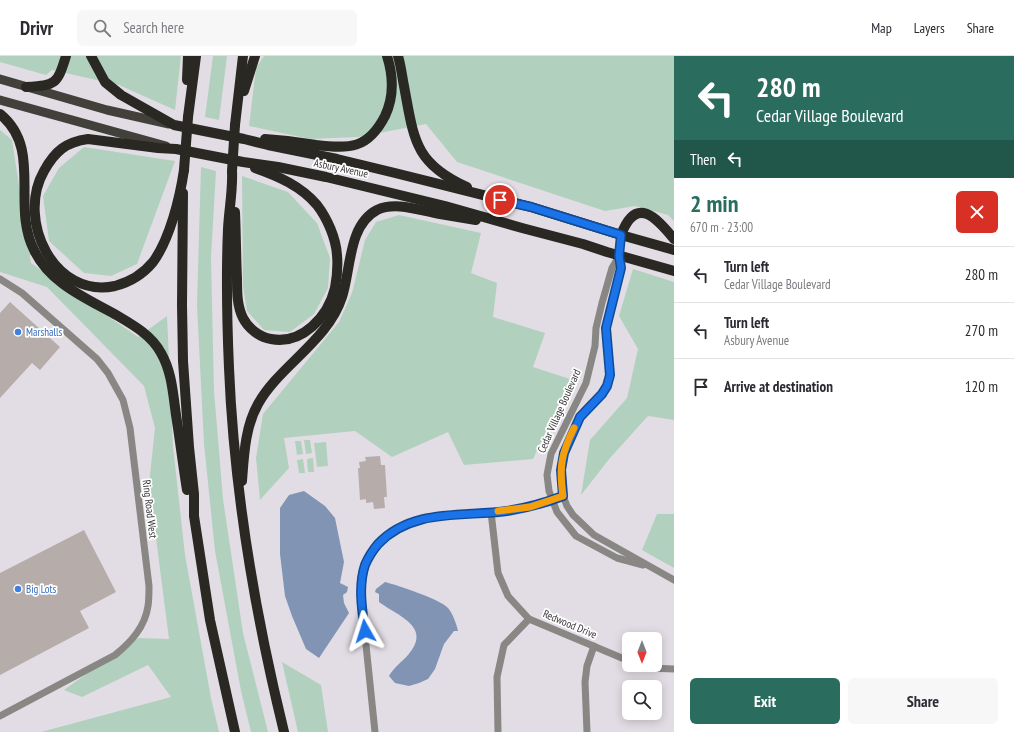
<!DOCTYPE html>
<meta charset="utf-8">
<style>
:root{--surface:#fff;--page:#f7f7f7;--text:#2b2b33;--muted:#7c7c81;--line:#e1e1e2;--accent:#2a6d5e}
body{margin:0;font-family:"PT Sans Narrow",sans-serif;background:var(--page);color:var(--text);height:100vh;display:flex;flex-direction:column;font-size:15px;white-space:nowrap}
*{box-sizing:border-box;margin:0}
p{font-size:13px;color:var(--muted)}
.icon{flex:none;width:22px;height:22px;fill:none;stroke:currentColor;stroke-width:2;stroke-linecap:round;stroke-linejoin:round}
.map{position:relative;flex:1;overflow:hidden}
.sheet{display:flex;flex-direction:column;background:var(--surface);width:340px}
.sheet>*{flex:none}
.top-card{background:#2a6d5e;color:#fff;overflow:hidden}
.needle{width:26px;rotate:180deg}
.fabs{position:absolute;left:622px;top:576px;display:grid;gap:8px}
.fabs a{display:grid;place-items:center;width:40px;height:40px;border-radius:6px;background:var(--surface);box-shadow:0 2px 10px #0003;font-size:20px}
.pin{position:absolute;display:grid;place-items:center;width:34px;height:34px;color:#fff;margin:-17px;border:2px solid #fff;border-radius:50%;box-shadow:0 1px 4px #0007}
.me{position:absolute;width:44px;margin:-22px;rotate:354deg;stroke-linejoin:round;filter:drop-shadow(0 0 3px #0008)}
.turn{display:flex;align-items:center;gap:14px;height:84px;padding:0 16px;font-size:18px}
.turn .icon{width:52px;height:52px;stroke-width:2.5}
.turn b{display:block;font-size:28px;line-height:34px}
.then{display:flex;align-items:center;height:38px;padding:0 16px;background:#0003;gap:8px;font-size:15px}
.round{display:grid;place-items:center;flex:none;width:42px;height:42px;border-radius:6px;background:var(--page)}
.headline{display:flex;align-items:center;justify-content:space-between;height:68px;padding:0 16px}
h1{font-size:24px;font-weight:700;line-height:30px;color:var(--accent)}
.cta{display:flex;gap:8px;margin-top:auto;padding:8px 16px}
.cta a{flex:1;height:46px;border-radius:6px;background:var(--accent);color:#fff;font-size:16px;font-weight:700;line-height:46px;text-align:center}
.cta a+a{background:var(--page);color:var(--text)}
ul{padding:0;list-style:none}
li{display:flex;align-items:center;gap:12px;height:56px;padding:0 16px;border-top:1px solid var(--line)}
li div{flex:1}
li b{display:block;font-size:15px}
li em{font-style:normal}
header{display:flex;align-items:center;gap:24px;box-sizing:border-box;height:56px;padding:0 20px;background:var(--surface);border-bottom:1px solid var(--line)}
header strong{font-size:19px}
nav{display:flex;gap:22px;margin-inline-start:auto;font-size:14px}
.search{width:280px;height:36px;background:var(--page);display:flex;align-items:center;gap:10px;box-sizing:border-box;padding:0 14px;border-radius:6px;color:var(--muted);font-size:15px}
main{display:flex;flex:1;min-height:0}
.map>svg:first-child{display:block}
</style>
<header>
<strong>Drivr</strong>
<div class="search"><svg class="icon" aria-label="search" viewBox="0 0 24 24"><circle cx="10" cy="10" r="6"/><path d="M15 15l6 6"/></svg>Search here</div>
<nav><a>Map</a><a>Layers</a><a>Share</a></nav>
</header>
<main>
<div class="map">
<svg width="674" height="676" viewBox="0 0 674 676">
<rect width="100%" height="100%" fill="#e2dde4"/>
<g fill="#b1d1be">
<path d="M 0,0 L 181,0 L 175,54 L 119,29 L 52,14 L 46,19 L 0,6 Z"/>
<path d="M 213,0 L 227,0 L 219,64 L 205,61 Z"/>
<path d="M 264,0 L 674,0 L 674,165 L 668,159 L 635,150 L 605,155 L 457,106 L 426,68 L 358,81 L 310,83 L 249,70 L 256,12 Z"/>
<path d="M 0,74 L 12,84 L 31,207 L 138,281 L 167,260 L 173,390 L 185,499 L 211,642 L 219,676 L 41,676 L 171,641 L 148,609 L 82,641 L 64,634 L 132,585 L 139,582 L 169,583 L 149,428 L 155,372 L 144,330 L 47,231 L 0,216 Z"/>
<path d="M 84,91 L 175,105 L 137,208 L 111,220 L 84,217 L 49,185 L 43,140 L 59,112 Z"/>
<path d="M 201,111 L 216,115 L 211,201 L 214,335 L 223,443 L 243,577 L 268,676 L 251,676 L 241,635 L 215,495 L 204,388 L 197,249 Z"/>
<path d="M 242,120 L 288,136 L 317,167 L 330,202 L 328,232 L 314,258 L 290,276 L 264,274 L 247,255 L 243,230 Z"/>
<path d="M 399,159 L 481,177 L 471,217 L 497,227 L 493,261 L 545,277 L 533,311 L 570,323 L 533,403 L 464,409 L 448,376 L 392,401 L 355,375 L 284,382 L 289,412 L 260,444 L 256,402 L 263,358 L 339,266 L 352,237 L 365,184 L 376,166 Z"/>
<path d="M 633,213 L 674,226 L 674,364 L 648,360 L 610,402 L 581,439 L 590,384 L 627,342 L 638,293 L 619,260 Z"/>
<path d="M 304,384 L 310,384 L 312,397 L 306,398 Z"/>
<path d="M 295,385 L 301,385 L 303,398 L 297,399 Z"/>
<path d="M 326,386 L 328,410 L 317,411 L 314,387 Z"/>
<path d="M 313,402 L 314,416 L 308,416 L 307,403 Z"/>
<path d="M 303,403 L 305,417 L 299,417 L 297,404 Z"/>
<path d="M 657,458 L 674,458 L 674,512 L 642,494 Z"/>
<path d="M 282,606 L 321,629 L 328,676 L 298,676 Z"/>
</g>
<g fill="#8194b4">
<path d="M 304,435 L 325,450 L 335,462 L 344,506 L 340,527 L 348,531 L 347,536 L 343,539 L 344,547 L 349,557 L 319,602 L 306,593 L 292,560 L 285,540 L 280,498 L 280,452 L 289,439 Z"/>
<path d="M 385,526 C 397,529 442,544 448,552 C 452,556 457,569 458,575 L 454,575 L 444,588 L 435,613 L 428,623 L 419,627 L 409,630 L 395,627 L 389,620 C 394,611 402,606 408,599 C 433,571 398,560 379,546 L 379,538 L 375,536 L 376,533 Z"/>
</g>
<g fill="#b6adab">
<path d="M 10,246 L 60,291 L 40,314 L 32,307 L 0,342 L 0,257 Z"/>
<path d="M 380,400 L 381,409 L 385,409 L 387,441 L 384,441 L 385,452 L 374,453 L 373,446 L 366,447 L 366,443 L 360,444 L 358,412 L 360,412 L 359,406 L 366,405 L 365,401 Z"/>
<path d="M 84,474 L 116,536 L 80,555 L 89,572 L 0,619 L 0,517 Z"/>
</g>
<g fill="none" stroke-linecap="round" stroke-linejoin="round">
<g stroke="#888784" stroke-width="7">
<path d="M 621,179 L 619,200 L 621,212 L 606,272 L 610,319 L 607,330 L 602,337 L 580,361 L 563,397 L 561,414 L 563,440 L 567,450 L 573,459 L 594,479 L 674,524"/>
<path d="M 619,200 L 612,212 L 602,247 L 596,272 L 595,290 L 586,327 L 551,398 L 547,419 L 549,435 L 557,456 L 576,480 L 617,502 L 643,509"/>
<path d="M 0,223 L 22,237 L 97,303 L 108,317 L 123,344 L 130,372 L 149,530 C 149,537 149,544 148,550 C 145,571 131,586 115,599 L 0,660"/>
<path d="M 491,456 L 498,517 L 508,540 L 529,563"/>
<path d="M 639,609 L 649,612 L 674,613"/>
<path d="M 375,676 C 372,647 369,618 366,589 C 364,565 356,530 366,508 C 377,483 403,465 429,461 C 455,458 482,458 508,455 C 527,452 545,447 563,440"/>
<path d="M 498,676 L 497,621 L 504,589 L 529,563 L 629,605"/>
<path d="M 587,676 L 585,626 L 587,610 L 594,590"/>
</g>
<g stroke="#42403b" stroke-width="9">
<path d="M 0,23 L 107,54 L 169,68"/>
<path d="M 0,44 L 166,90"/>
</g>
<g stroke="#2a2823" stroke-width="10">
<path d="M 91,0 L 105,26 L 121,39 L 174,69 L 244,83 L 268,89 L 337,103 L 395,117 L 531,151 L 621,179 L 674,194"/>
<path d="M 398,0 C 401,10 402,20 404,30 C 414,83 414,107 467,131"/>
<path d="M 187,24 L 188,0"/>
<path d="M 26,31 C 56,29 57,29 66,0"/>
<path d="M 244,35 L 255,0"/>
<path d="M 0,58 C 43,93 11,149 34,194 C 50,228 88,243 118,260 C 135,270 152,280 161,297 C 172,316 173,338 176,359 C 180,384 183,409 187,434"/>
<path d="M 188,61 L 196,0"/>
<path d="M 235,69 L 243,0"/>
<path d="M 265,83 C 282,84 299,86 316,89 C 350,93 368,93 385,60 C 394,41 393,19 387,0"/>
<path d="M 184,114 C 180,141 170,183 153,206 C 144,217 130,226 115,230 C 54,243 16,164 44,115 C 55,95 66,86 88,83 L 158,92 L 176,93 L 243,106 L 278,111 L 326,121 L 445,150 L 522,172 L 583,188 L 607,196 L 674,215"/>
<path d="M 232,115 C 233,134 229,153 228,173 C 226,219 227,266 229,312 C 234,433 255,558 284,676"/>
<path d="M 183,137 L 182,249 L 183,305 L 189,391 L 194,438 L 194,460 L 210,564 L 235,676"/>
<path d="M 235,156 C 236,179 236,201 237,223 C 237,236 237,250 243,262 C 248,272 259,281 271,283 C 302,289 328,261 335,232 C 337,221 338,210 337,199 C 336,182 327,162 317,149 C 301,130 278,120 255,112"/>
<path d="M 621,179 C 636,139 656,161 674,183"/>
<path d="M 242,425 C 244,399 245,371 258,348 C 279,310 328,285 342,241 C 351,214 348,169 377,154 C 396,145 421,155 440,158 C 452,160 464,162 476,164"/>
</g>
<g stroke="#2a2823" stroke-width="10">
<path d="M 184,114 L 188,61"/>
<path d="M 232,115 L 235,69"/>
</g>
</g>
<g fill="none" stroke-linecap="round" stroke-linejoin="round">
<g stroke="#114b97" stroke-width="10">
<path id="route" d="M 365,575 C 362,554 358,530 365,509 C 368,502 373,494 378,488 C 412,452 463,461 507,455 C 526,452 545,447 563,440 L 561,414 L 564,397 L 580,361 L 602,338 L 607,330 L 610,319 L 606,272 L 621,212 L 619,200 L 621,179 L 531,151 L 500,144"/>
</g>
<use href="#route" stroke="#1a73e8" stroke-width="7"/>
<path stroke="#f59e0b" stroke-width="7" d="M 498,455 L 530,451 L 563,440 C 559,411 561,398 574,372"/>
</g>
<g fill="#3f7fe0" stroke="#fff" stroke-width="1.5">
<circle cx="18" cy="276" r="4"/>
<circle cx="18" cy="533" r="4"/>
</g>
<g text-anchor="middle" dominant-baseline="central" stroke-width="3.5" stroke-linejoin="round" paint-order="stroke">
<g font-size="11" fill="#39373a" stroke="#fff">
<text transform="translate(341 112) rotate(12)">Asbury Avenue</text>
<text transform="translate(559 355) rotate(-66)">Cedar Village Boulevard</text>
<text transform="translate(150 453) rotate(83)">Ring Road West</text>
<text transform="translate(570 568) rotate(23)">Redwood Drive</text>
</g>
<g font-size="11" fill="#366cbe" stroke="#fff" text-anchor="start">
<text x="26" y="276">Marshalls</text>
<text x="26" y="533">Big Lots</text>
</g>
</g>
</svg>
<div class="fabs">
<a><svg class="needle" viewBox="-14 -14 28 28"><path d="M0-13l5 13h-10z" fill="#e53935"/><path d="M0 13l5-13h-10z" fill="#7c7c81"/></svg></a>
<a><svg class="icon" aria-label="search" viewBox="0 0 24 24"><circle cx="10" cy="10" r="6"/><path d="M15 15l6 6"/></svg></a>
</div>
<div class="pin" style="left:500px;top:144px;background:#d93025"><svg class="icon" aria-label="arrive" viewBox="0 0 24 24"><path d="M6 21V4h12l-3 4 3 4H6"/></svg></div>
<svg class="me" style="left:365px;top:575px" viewBox="-20 -20 40 40"><path d="M0-17L14 15 0 8-14 15z" fill="#1a73e8" stroke="#fff" stroke-width="4"/></svg>
</div>
<section class="sheet">
<div class="top-card">
<div class="turn"><svg class="icon" aria-label="left" viewBox="0 0 24 24"><path d="M17 20v-9H6M10 6l-5 5 5 5"/></svg><div><b>280 m</b>Cedar Village Boulevard</div></div>
<div class="then">Then<svg class="icon" aria-label="left" viewBox="0 0 24 24"><path d="M17 20v-9H6M10 6l-5 5 5 5"/></svg></div>
</div>
<div class="headline"><div><h1>2 min</h1><p>670 m · 23:00</p></div><a class="round" style="background:#d93025;color:#fff"><svg class="icon" aria-label="close" viewBox="0 0 24 24"><path d="M6 6l12 12M18 6L6 18"/></svg></a></div>
<ul>
<li><svg class="icon" aria-label="left" viewBox="0 0 24 24"><path d="M17 20v-9H6M10 6l-5 5 5 5"/></svg><div><b>Turn left</b><p>Cedar Village Boulevard</p></div><em>280 m</em></li>
<li><svg class="icon" aria-label="left" viewBox="0 0 24 24"><path d="M17 20v-9H6M10 6l-5 5 5 5"/></svg><div><b>Turn left</b><p>Asbury Avenue</p></div><em>270 m</em></li>
<li><svg class="icon" aria-label="arrive" viewBox="0 0 24 24"><path d="M6 21V4h12l-3 4 3 4H6"/></svg><div><b>Arrive at destination</b></div><em>120 m</em></li>
</ul>
<div class="cta"><a>Exit</a><a>Share</a></div>
</section>
</main>
